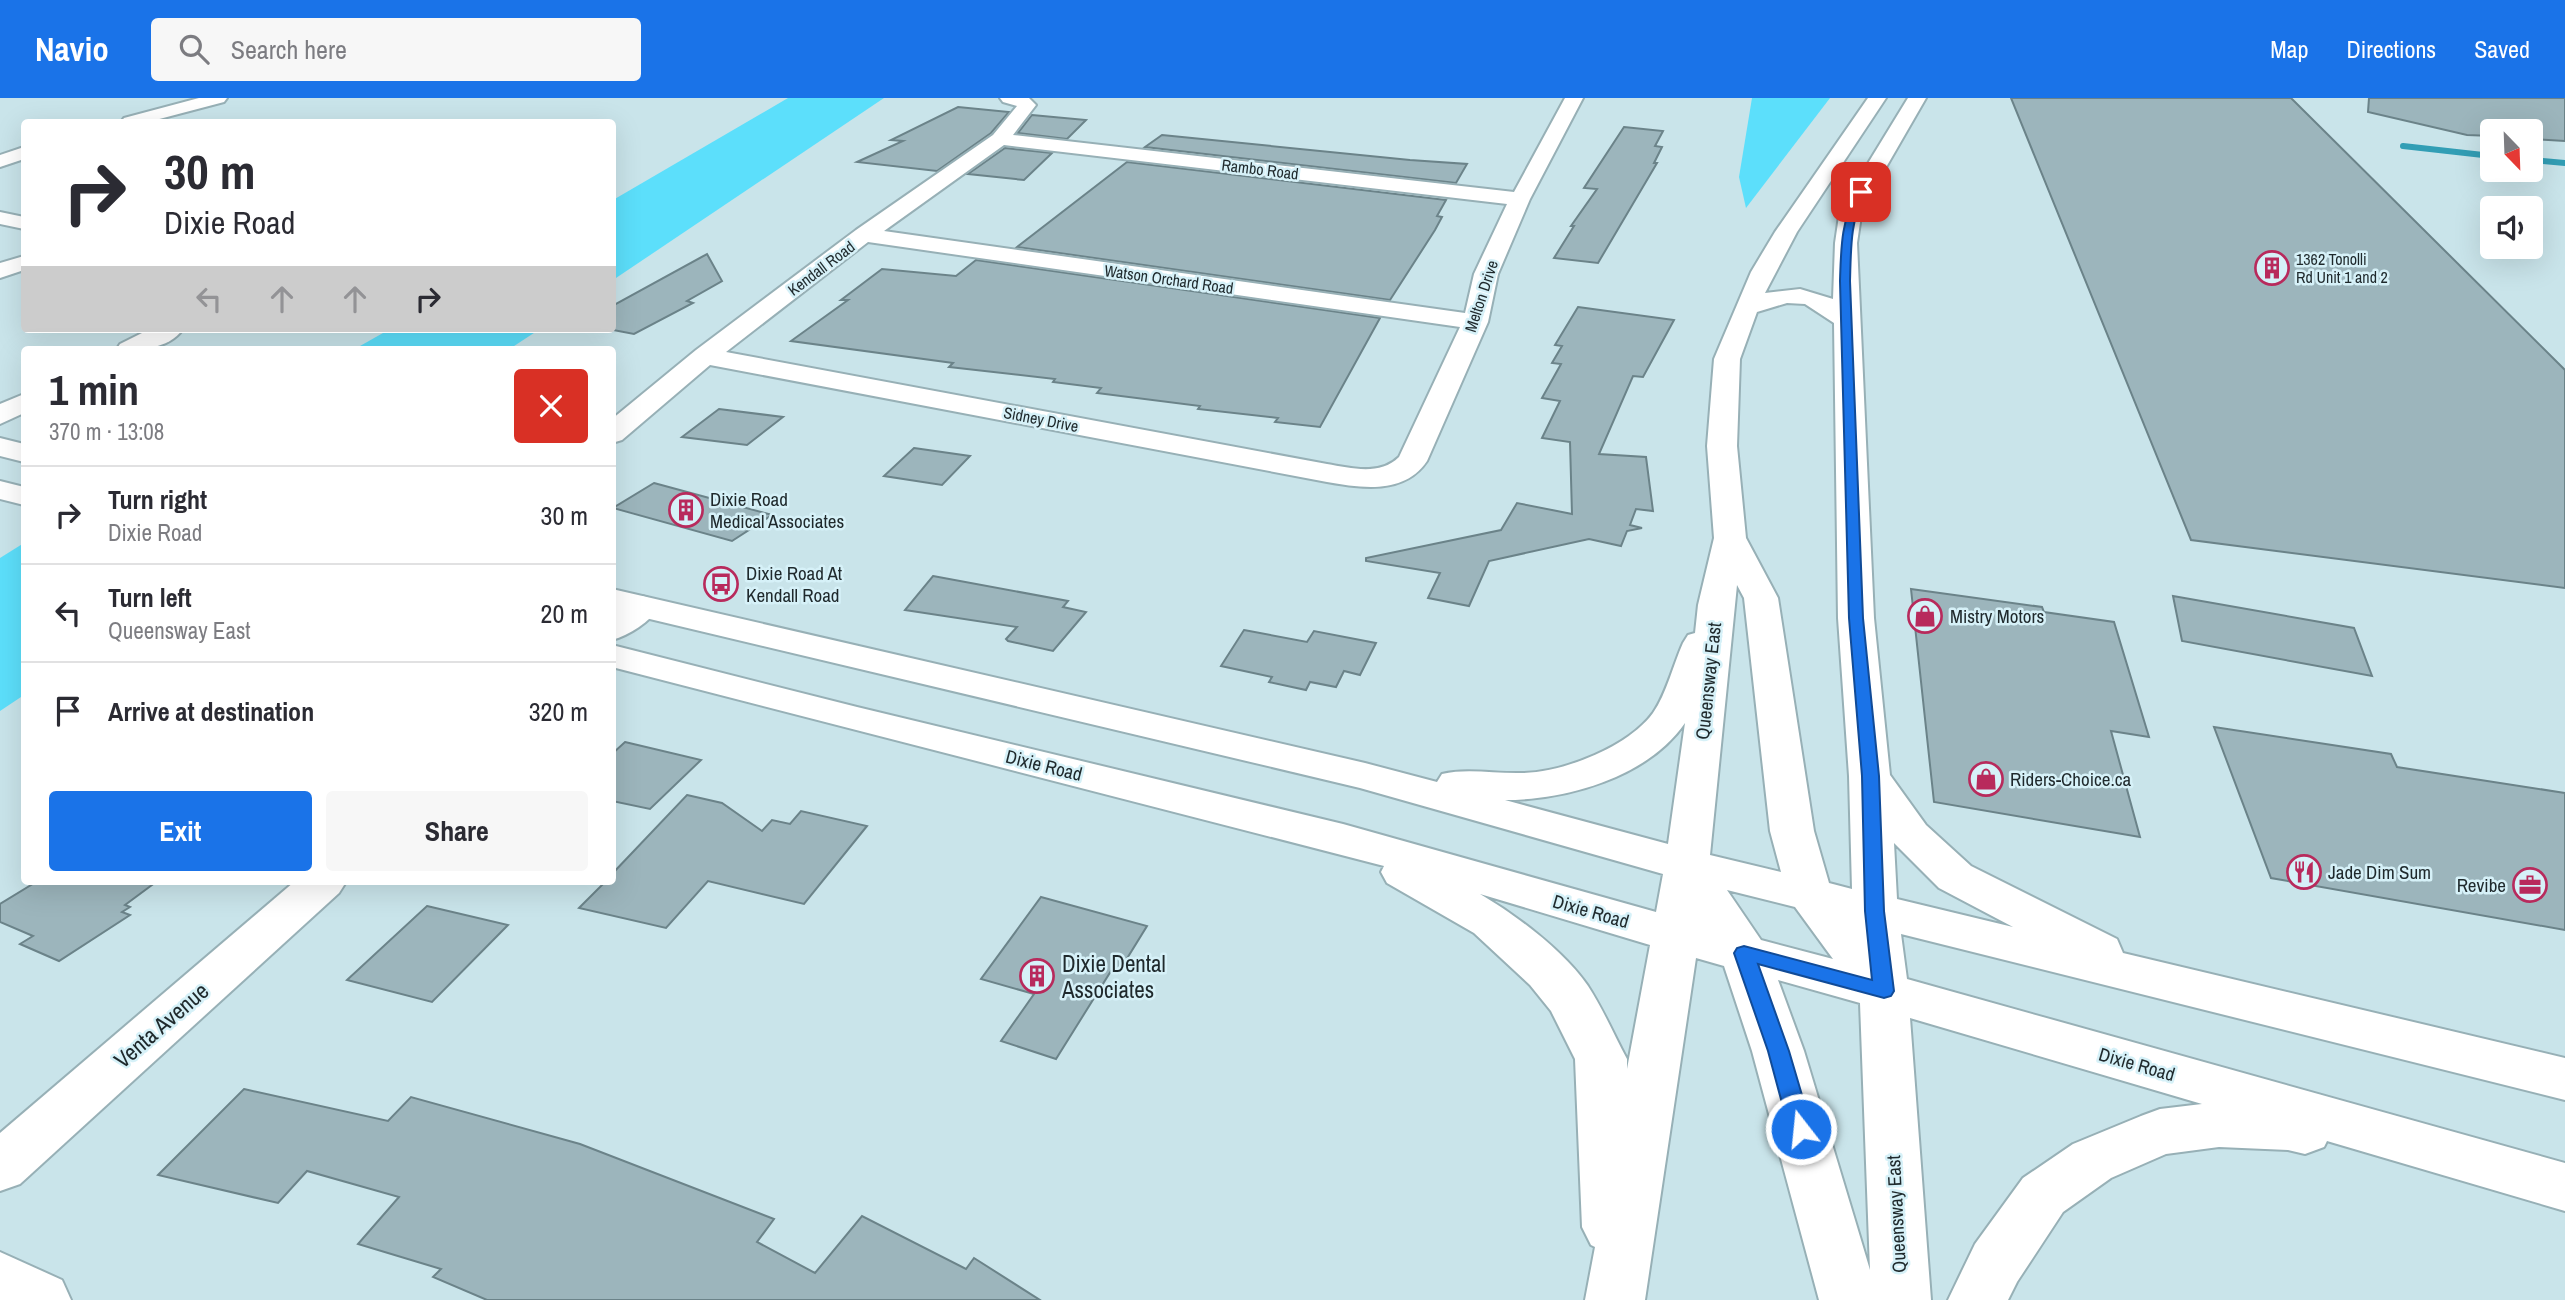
<!DOCTYPE html>
<meta charset="utf-8">
<style>
:root{--surface:#fff;--page:#f7f7f7;--text:#2b2b33;--muted:#7c7c81;--line:#e1e1e2;--accent:#1a73e8}
body{margin:0;font-family:"Archivo Narrow",sans-serif;background:var(--page);color:var(--text);height:100vh;display:flex;flex-direction:column;font-size:26px;white-space:nowrap}
*{box-sizing:border-box;margin:0}
p{font-size:23px;color:var(--muted)}
.icon{flex:none;width:38px;height:38px;fill:none;stroke:currentColor;stroke-width:2;stroke-linecap:round;stroke-linejoin:round}
.map{position:relative;flex:1;overflow:hidden}
.drawer{position:absolute;left:21px;top:248px;width:595px;height:539px;display:flex;flex-direction:column;background:var(--surface);border-radius:7px;box-shadow:0 7px 28px #0002}
.drawer>*{flex:none}
.top-card{position:absolute;left:21px;top:21px;width:595px;height:214px;border-radius:7px;box-shadow:0 7px 28px #0002;background:#fff;color:var(--text);overflow:hidden}
.needle{width:46px;rotate:157deg}
.buttons{position:absolute;left:2480px;top:21px;display:grid;gap:14px}
.buttons a{display:grid;place-items:center;width:63px;height:63px;border-radius:7px;background:var(--surface);box-shadow:0 7px 28px #0002;font-size:35px}
.pin{position:absolute;display:grid;place-items:center;width:60px;height:60px;color:#fff;margin:-30px;border-radius:14px;box-shadow:0 4px 10px #0006}
.me{position:absolute;width:77px;margin:-38px;rotate:344deg;stroke-linejoin:round;filter:drop-shadow(0 0 5px #0008)}
.turn{display:flex;align-items:center;gap:24px;height:147px;padding:0 28px;font-size:32px}
.turn .icon{width:91px;height:91px;stroke-width:2.5}
.turn b{display:block;font-size:49px;line-height:60px}
.lanes{display:flex;align-items:center;height:66px;padding:0 28px;background:#0003;justify-content:center;gap:35px;direction:ltr}
.lanes .off{opacity:.35}
.round{display:grid;place-items:center;flex:none;width:74px;height:74px;border-radius:7px;background:var(--page)}
.summary{display:flex;align-items:center;justify-content:space-between;height:119px;padding:0 28px}
h1{font-size:42px;font-weight:700;line-height:52px}
.cta{display:flex;gap:14px;margin-top:auto;padding:14px 28px}
.cta a{flex:1;height:80px;border-radius:7px;background:var(--accent);color:#fff;font-size:28px;font-weight:700;line-height:80px;text-align:center}
.cta a+a{background:var(--page);color:var(--text)}
ul{padding:0;list-style:none}
li{display:flex;align-items:center;gap:21px;height:98px;padding:0 28px;border-top:2px solid var(--line)}
li div{flex:1}
li b{display:block;font-size:26px}
li em{font-style:normal}
header{display:flex;align-items:center;gap:42px;box-sizing:border-box;height:98px;padding:0 35px;background:var(--accent);color:#fff}
header strong{font-size:33px}
nav{display:flex;gap:38px;margin-inline-start:auto;font-size:24px}
.search{width:490px;height:63px;background:var(--page);display:flex;align-items:center;gap:18px;box-sizing:border-box;padding:0 24px;border-radius:7px;color:var(--muted);font-size:26px}
.map>svg:first-child{display:block}
</style>
<header>
<strong>Navio</strong>
<div class="search"><svg class="icon" aria-label="search" viewBox="0 0 24 24"><circle cx="10" cy="10" r="6"/><path d="M15 15l6 6"/></svg>Search here</div>
<nav><a>Map</a><a>Directions</a><a>Saved</a></nav>
</header>
<div class="map">
<svg width="2565" height="1202" viewBox="0 0 2565 1202">
<rect width="100%" height="100%" fill="#c9e4ea"/>
<g fill="#5cdffb">
<path d="M 788,0 L 884,0 L 613,182 L 613,102 Z"/>
<path d="M 1752,0 L 1830,0 L 1746,110 L 1739,79 Z"/>
<path d="M 390,231 L 540,231 L 508,252 L 353,252 Z"/>
<path d="M 24,445 L 24,597 L 0,613 L 0,460 Z"/>
</g>
<g fill="none" stroke-linecap="round" stroke-linejoin="round">
<g stroke="#329eb5" stroke-width="6">
<path d="M 2403,48 L 2492,58"/>
<path d="M 2530,62 L 2565,65"/>
</g>
</g>
<g fill="#9cb5bc" stroke="#6b8389" stroke-width="2">
<path d="M 2011,0 L 2291,0 L 2565,272 L 2565,490 L 2191,442 Z"/>
<path d="M 2369,0 L 2565,0 L 2565,43 L 2530,41 L 2530,33 L 2492,33 L 2492,38 L 2467,37 L 2368,14 Z"/>
<path d="M 958,9 L 1009,14 L 991,35 L 937,73 L 857,64 L 903,43 L 891,42 Z"/>
<path d="M 1032,17 L 1086,22 L 1067,41 L 1018,35 Z"/>
<path d="M 1624,29 L 1663,33 L 1655,48 L 1662,49 L 1654,65 L 1657,65 L 1598,165 L 1554,160 L 1574,128 L 1571,128 L 1597,91 L 1584,90 Z"/>
<path d="M 1162,37 L 1410,62 L 1467,66 L 1456,85 L 1145,49 Z"/>
<path d="M 1005,50 L 1052,55 L 1024,82 L 968,76 Z"/>
<path d="M 1127,64 L 1446,102 L 1437,118 L 1442,119 L 1435,132 L 1390,202 L 1017,149 Z"/>
<path d="M 707,156 L 722,183 L 687,203 L 693,205 L 634,236 L 608,231 L 612,231 L 612,208 Z"/>
<path d="M 976,162 L 1380,220 L 1320,329 L 1275,324 L 1278,320 L 1198,311 L 1200,308 L 1097,295 L 1101,290 L 1053,284 L 1055,281 L 949,269 L 953,265 L 791,243 L 848,202 L 841,202 L 882,171 L 956,178 Z"/>
<path d="M 1578,209 L 1674,222 L 1643,279 L 1633,278 L 1599,356 L 1646,359 L 1653,413 L 1636,411 L 1630,427 L 1642,430 L 1627,433 L 1621,448 L 1589,441 L 1489,463 L 1469,508 L 1428,500 L 1440,475 L 1366,463 L 1366,460 L 1501,432 L 1517,405 L 1572,416 L 1570,344 L 1542,340 L 1560,303 L 1542,300 L 1561,266 L 1552,265 L 1562,248 L 1555,247 Z"/>
<path d="M 719,311 L 783,319 L 747,347 L 682,339 Z"/>
<path d="M 914,350 L 970,358 L 942,387 L 884,378 Z"/>
<path d="M 654,385 L 772,417 L 732,443 L 613,410 Z"/>
<path d="M 933,478 L 1068,503 L 1063,509 L 1086,514 L 1053,553 L 1008,543 L 1006,541 L 1017,529 L 905,512 Z"/>
<path d="M 1911,491 L 2042,509 L 2044,514 L 2114,524 L 2149,639 L 2111,633 L 2140,739 L 1934,704 Z"/>
<path d="M 2173,498 L 2354,530 L 2372,578 L 2182,543 Z"/>
<path d="M 1244,532 L 1307,544 L 1314,533 L 1376,545 L 1360,577 L 1344,573 L 1336,589 L 1310,584 L 1306,592 L 1269,584 L 1272,579 L 1221,568 Z"/>
<path d="M 2214,629 L 2391,656 L 2397,669 L 2565,695 L 2565,832 L 2271,780 Z"/>
<path d="M 625,644 L 701,662 L 650,711 L 612,703 L 612,656 Z"/>
<path d="M 687,697 L 722,705 L 762,733 L 772,722 L 790,726 L 801,713 L 867,728 L 804,806 L 708,783 L 666,830 L 579,810 L 605,784 L 612,784 L 612,776 Z"/>
<path d="M 36,784 L 156,784 L 125,807 L 130,809 L 122,814 L 130,817 L 59,863 L 20,846 L 33,838 L 0,824 L 0,806 Z"/>
<path d="M 1041,799 L 1147,828 L 1118,875 L 1111,873 L 1056,961 L 1001,943 L 1034,896 L 981,881 Z"/>
<path d="M 427,808 L 508,827 L 432,904 L 347,882 Z"/>
<path d="M 244,991 L 388,1023 L 411,999 L 580,1046 L 774,1121 L 757,1144 L 815,1175 L 862,1118 L 966,1171 L 974,1160 L 1040,1202 L 487,1202 L 433,1179 L 441,1171 L 358,1146 L 399,1099 L 307,1073 L 278,1105 L 158,1077 Z"/>
</g>
<g fill="none" stroke-linecap="round" stroke-linejoin="round">
<g stroke="#97b0b6" stroke-width="4">
<g id="minor">
<path d="M 199,0 L 227,0 L 224,4 L 148,24 L 121,24 L 124,20 Z"/>
<path d="M 1000,0 L 1029,0 L 1036,7 L 1013,37 L 1514,94 L 1565,0 L 1583,0 L 1530,101 L 1498,176 L 1488,224 L 1427,363 C 1404,397 1362,390 1327,384 L 710,267 L 622,342 L 612,345 L 612,321 L 696,252 L 856,132 L 993,37 L 1017,8 L 1003,4 ZM 1004,47 L 1507,106 L 1474,176 L 1465,215 L 884,133 ZM 868,144 L 1460,229 L 1399,359 C 1380,378 1351,370 1327,366 L 726,254 Z"/>
<path d="M 24,49 L 24,61 L 0,69 L 0,57 Z"/>
<path d="M 0,114 L 24,119 L 24,131 L 0,126 Z"/>
<path d="M 24,158 L 24,172 L 0,180 L 0,165 Z"/>
<path d="M 150,231 L 183,231 C 168,252 139,252 116,252 L 120,246 Z"/>
<path d="M 24,296 L 24,315 L 0,326 L 0,306 Z"/>
<path d="M 642,498 L 654,502 L 660,509 C 649,524 630,537 612,542 L 612,514 L 630,502 Z"/>
<path d="M 294,784 L 346,784 L 339,795 L 20,1086 L 0,1093 L 0,1035 Z"/>
<path d="M 0,1154 L 62,1182 L 71,1202 L 0,1202 Z"/>
</g>
</g>
<g stroke="#97b0b6" stroke-width="4">
<g id="secondary">
<path d="M 1868,0 L 1886,0 L 1797,134 L 1765,195 L 1800,191 L 1833,201 L 1835,145 L 1840,111 L 1908,0 L 1926,0 L 1862,111 L 1857,145 L 1874,520 L 1890,677 L 1926,727 L 1971,768 L 2117,841 L 2123,855 L 2565,960 L 2565,1002 L 1901,836 L 1907,881 L 2565,1065 L 2565,1113 L 2327,1043 L 2324,1049 L 2305,1056 L 2288,1052 L 2219,1049 L 2166,1056 L 2111,1080 L 2063,1114 L 2017,1184 L 2008,1202 L 1948,1202 L 1975,1146 L 2023,1080 L 2073,1046 L 2141,1018 L 2160,1011 L 2202,1006 L 1910,920 L 1931,1202 L 1819,1202 L 1752,953 L 1724,868 L 1696,860 L 1645,1202 L 1585,1202 L 1595,1149 L 1591,1147 L 1582,1129 L 1575,961 L 1551,913 L 1530,887 L 1474,835 L 1387,785 L 1381,774 L 1384,768 L 612,569 L 612,547 L 857,609 L 1343,726 L 1656,814 L 1663,776 L 1360,690 L 612,512 L 612,491 L 1365,665 L 1437,684 L 1442,676 C 1468,670 1496,676 1523,675 C 1564,674 1628,649 1653,615 C 1667,595 1673,567 1683,545 L 1688,537 L 1695,535 L 1698,507 L 1714,440 L 1707,348 L 1714,261 L 1751,174 L 1775,134 ZM 1787,205 L 1805,206 L 1834,225 L 1838,520 L 1849,678 L 1852,791 L 1829,785 L 1814,733 L 1778,500 L 1746,440 L 1737,348 L 1740,261 L 1757,214 ZM 1737,487 L 1744,500 L 1770,733 L 1781,774 L 1710,757 ZM 1685,625 L 1668,746 L 1505,702 C 1567,702 1648,679 1685,625 ZM 1894,745 L 1939,790 L 2013,829 L 1897,801 ZM 1727,792 L 1795,809 L 1833,861 L 1761,842 ZM 1480,796 L 1650,847 L 1627,971 L 1627,961 C 1614,937 1603,911 1588,888 C 1564,853 1516,817 1480,796 ZM 1778,882 L 1860,905 L 1870,1172 L 1804,953 Z"/>
<path d="M 0,340 L 24,346 L 24,364 L 0,358 Z"/>
<path d="M 0,383 L 24,389 L 24,407 L 0,401 Z"/>
</g>
</g>
<use href="#minor" fill="#fff" fill-rule="evenodd"/>
<use href="#secondary" fill="#fff" fill-rule="evenodd"/>
</g>
<path fill="#1a73e8" stroke="#114b97" stroke-width="2" d="M 1858,93 L 1865,94 C 1850,122 1851,152 1850,183 L 1863,520 L 1879,678 L 1884,813 L 1894,893 L 1891,898 L 1884,900 L 1758,866 L 1789,953 L 1812,1031 L 1808,1038 L 1801,1041 L 1793,1038 L 1789,1031 L 1768,953 L 1734,855 L 1737,850 L 1744,848 L 1872,882 L 1865,813 L 1862,678 L 1849,520 L 1840,183 C 1841,151 1841,121 1858,93 Z"/>
<defs>
<g id="building-ring" transform="scale(1.75)"><circle r="9.5" fill="#d6f1f8" stroke="#b82a5c" stroke-width="1.5"/><path d="M-4-6H4V6H1V3H-1V6H-4ZM-2.5-4.3h1.7v1.8h-1.7ZM.8-4.3h1.7v1.8H.8ZM-2.5-1h1.7V.8h-1.7ZM.8-1h1.7V.8H.8Z" fill="#b82a5c"/></g>
<g id="bus-ring" transform="scale(1.75)"><circle r="9.5" fill="#d6f1f8" stroke="#b82a5c" stroke-width="1.5"/><path d="M-5-6H5V4H4V6H2V4H-2V6H-4V4H-5ZM-3.5-4V0h7V-4ZM-3.5 1.2v1.5H-2V1.2ZM2 1.2v1.5H3.5V1.2Z" fill="#b82a5c"/></g>
<g id="shop-ring" transform="scale(1.75)"><circle r="9.5" fill="#d6f1f8" stroke="#b82a5c" stroke-width="1.5"/><path d="M-5-2.5h2.3a2.7 3.5 0 0 1 5.4 0H5L5.5 6h-11ZM-1.5-2.5h3a1.5 2.3 0 0 0-3 0Z" fill="#b82a5c"/></g>
<g id="restaurant-ring" transform="scale(1.75)"><circle r="9.5" fill="#d6f1f8" stroke="#b82a5c" stroke-width="1.5"/><path d="M-5-6h1v4h1v-4h1v4h1v-4h1v5L-1.5 .5V6h-2V.5L-5-1ZM5-6V6H3V1.5H1.5Q1.5-4 5-6Z" fill="#b82a5c"/></g>
<g id="office-ring" transform="scale(1.75)"><circle r="9.5" fill="#d6f1f8" stroke="#b82a5c" stroke-width="1.5"/><path d="M-6-3h4V-5.5h4V-3h4V5H-6ZM-1-4.5V-3h2v-1.5ZM-6 0V1H6V0Z" fill="#b82a5c"/></g>
</defs>
<g fill-rule="evenodd">
<use href="#building-ring" x="2272" y="170"/>
<use href="#building-ring" x="686" y="412"/>
<use href="#bus-ring" x="721" y="486"/>
<use href="#shop-ring" x="1925" y="518"/>
<use href="#shop-ring" x="1986" y="681"/>
<use href="#restaurant-ring" x="2304" y="774"/>
<use href="#office-ring" x="2530" y="787"/>
<use href="#building-ring" x="1037" y="878"/>
</g>
<g text-anchor="middle" dominant-baseline="central" stroke-width="5" stroke-linejoin="round" paint-order="stroke">
<g font-size="16" fill="#1f292c" stroke="#d6f1f8">
<text transform="translate(1260 71) rotate(7)">Rambo Road</text>
<text transform="translate(821 170) rotate(-37)">Kendall Road</text>
<text transform="translate(1169 181) rotate(8)">Watson Orchard Road</text>
<text transform="translate(1481 198) rotate(-72)">Melton Drive</text>
<text transform="translate(1041 321) rotate(11)">Sidney Drive</text>
</g>
<g font-size="16" fill="#1f292c" stroke="#d6f1f8" text-anchor="start">
<text x="2296" y="161">1362 Tonolli<tspan x="2296" dy="18">Rd Unit 1 and 2</tspan></text>
</g>
<g font-size="19" fill="#1f292c" stroke="#d6f1f8" text-anchor="start">
<text x="710" y="401">Dixie Road<tspan x="710" dy="22">Medical Associates</tspan></text>
<text x="746" y="475">Dixie Road At<tspan x="746" dy="22">Kendall Road</tspan></text>
<text x="1950" y="518">Mistry Motors</text>
<text x="2010" y="681">Riders-Choice.ca</text>
<text x="2328" y="774">Jade Dim Sum</text>
<text x="2506" y="787" text-anchor="end">Revibe</text>
</g>
<g font-size="19" fill="#1f292c" stroke="#d6f1f8">
<text transform="translate(1708 583) rotate(-84)">Queensway East</text>
<text transform="translate(1044 667) rotate(14)">Dixie Road</text>
<text transform="translate(1591 813) rotate(16)">Dixie Road</text>
<text transform="translate(2137 966) rotate(16)">Dixie Road</text>
<text transform="translate(1896 1116) rotate(-93)">Queensway East</text>
</g>
<g font-size="23" fill="#1f292c" stroke="#d6f1f8" text-anchor="start">
<text x="1062" y="865">Dixie Dental<tspan x="1062" dy="26">Associates</tspan></text>
</g>
<g font-size="23" fill="#1f292c" stroke="#d6f1f8">
<text transform="translate(161 927) rotate(-41)">Venta Avenue</text>
</g>
</g>
</svg>
<div class="buttons">
<a><svg class="needle" viewBox="-14 -14 28 28"><path d="M0-13l5 13h-10z" fill="#e53935"/><path d="M0 13l5-13h-10z" fill="#7c7c81"/></svg></a>
<a><svg class="icon" aria-label="sound" viewBox="0 0 24 24"><path d="M4 9h4l5-4v14l-5-4H4zM17 9q2 3 0 6"/></svg></a>
</div>
<div class="pin" style="left:1861px;top:94px;background:#d93025"><svg class="icon" aria-label="arrive" viewBox="0 0 24 24"><path d="M6 21V4h12l-3 4 3 4H6"/></svg></div>
<svg class="me" style="left:1801px;top:1031px" viewBox="-20 -20 40 40"><circle r="17" fill="#1a73e8" stroke="#fff" stroke-width="3"/><path d="M0-11L8 9 0 5-8 9z" fill="#fff"/></svg>
<div class="top-card">
<div class="turn"><svg class="icon" aria-label="right" viewBox="0 0 24 24"><path d="M7 20v-9h11M14 6l5 5-5 5"/></svg><div><b>30 m</b>Dixie Road</div></div>
<div class="lanes"><svg class="icon off" aria-label="left" viewBox="0 0 24 24"><path d="M17 20v-9H6M10 6l-5 5 5 5"/></svg><svg class="icon off" aria-label="ahead" viewBox="0 0 24 24"><path d="M12 20V5M6 11l6-6 6 6"/></svg><svg class="icon off" aria-label="ahead" viewBox="0 0 24 24"><path d="M12 20V5M6 11l6-6 6 6"/></svg><svg class="icon" aria-label="right" viewBox="0 0 24 24"><path d="M7 20v-9h11M14 6l5 5-5 5"/></svg></div>
</div>
<section class="drawer">
<div class="summary"><div><h1>1 min</h1><p>370 m · 13:08</p></div><a class="round" style="background:#d93025;color:#fff"><svg class="icon" aria-label="close" viewBox="0 0 24 24"><path d="M6 6l12 12M18 6L6 18"/></svg></a></div>
<ul>
<li><svg class="icon" aria-label="right" viewBox="0 0 24 24"><path d="M7 20v-9h11M14 6l5 5-5 5"/></svg><div><b>Turn right</b><p>Dixie Road</p></div><em>30 m</em></li>
<li><svg class="icon" aria-label="left" viewBox="0 0 24 24"><path d="M17 20v-9H6M10 6l-5 5 5 5"/></svg><div><b>Turn left</b><p>Queensway East</p></div><em>20 m</em></li>
<li><svg class="icon" aria-label="arrive" viewBox="0 0 24 24"><path d="M6 21V4h12l-3 4 3 4H6"/></svg><div><b>Arrive at destination</b></div><em>320 m</em></li>
</ul>
<div class="cta"><a>Exit</a><a>Share</a></div>
</section>
</div>
